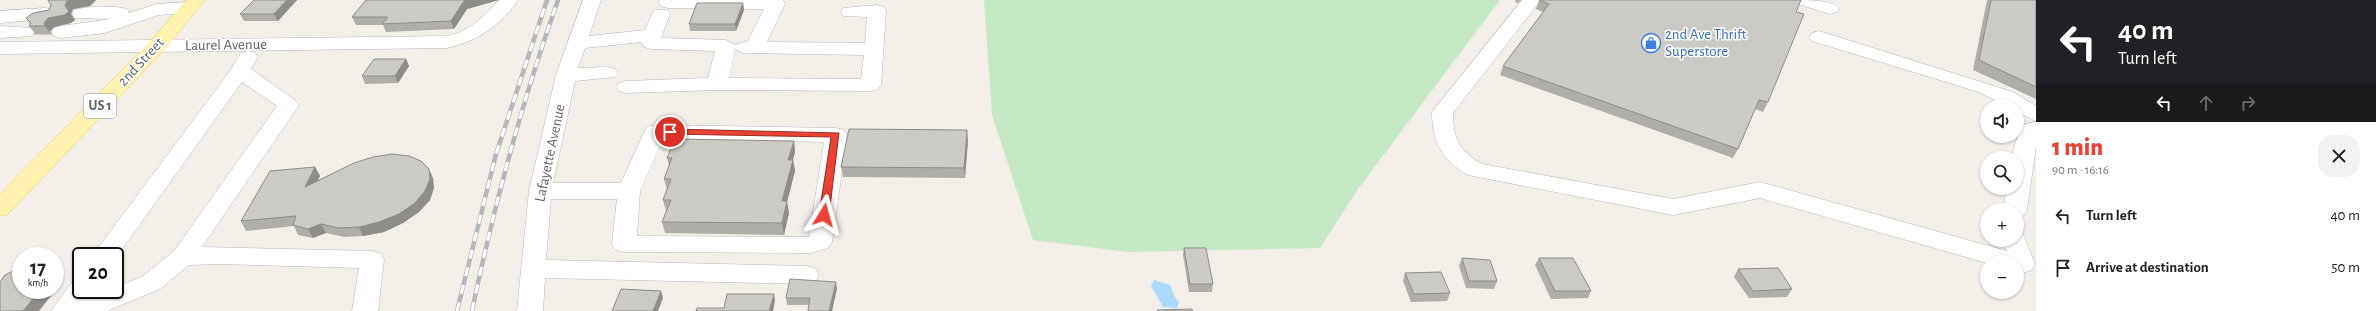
<!DOCTYPE html>
<meta charset="utf-8">
<style>
:root{--surface:#fff;--page:#f2f2f2;--text:#222;--muted:#767676;--accent:#ea4335}
body{margin:0;font-family:"Alegreya Sans",sans-serif;background:var(--page);color:var(--text);height:100vh;display:flex;flex-direction:column;font-size:15px;white-space:nowrap}
*{box-sizing:border-box;margin:0}
p{font-size:13px;color:var(--muted)}
.icon{flex:none;width:22px;height:22px;fill:none;stroke:currentColor;stroke-width:2;stroke-linecap:round;stroke-linejoin:round}
.map{position:relative;flex:1;overflow:hidden}
.drawer{display:flex;flex-direction:column;background:var(--surface);width:340px}
.drawer>*{flex:none}
.hud{background:#202124;color:#fff;overflow:hidden}
.fabs{position:absolute;left:1980px;top:99px;display:grid;gap:8px}
.fabs a{display:grid;place-items:center;width:44px;height:44px;border-radius:50%;background:var(--surface);box-shadow:0 1px 3px #0004;font-size:20px}
.speed{position:absolute;left:12px;top:247px;display:flex;gap:8px;font-size:20px;font-weight:700;text-align:center}
.speed>*{display:grid;place-content:center;width:52px;height:52px;border-radius:50%;background:var(--surface);box-shadow:0 1px 3px #0004;line-height:1}
.speed small{font-size:10px;font-weight:400}
.speed .limit{border:2px solid #111;border-radius:6px;background:#fff;color:#111}
.pin{position:absolute;display:grid;place-items:center;width:34px;height:34px;color:#fff;margin:-17px;border:2px solid #fff;border-radius:50%;box-shadow:0 1px 4px #0007}
.me{position:absolute;width:44px;margin:-22px;rotate:8deg;stroke-linejoin:round;filter:drop-shadow(0 0 3px #0008)}
.turn{display:flex;align-items:center;gap:14px;height:84px;padding:0 16px;font-size:18px}
.turn .icon{width:52px;height:52px;stroke-width:2.5}
.turn b{display:block;font-size:28px;line-height:34px}
.lanes{display:flex;align-items:center;height:38px;padding:0 16px;background:#0003;justify-content:center;gap:20px;direction:ltr}
.lanes .off{opacity:.35}
.round{display:grid;place-items:center;flex:none;width:42px;height:42px;border-radius:16px;background:var(--page)}
.head{display:flex;align-items:center;justify-content:space-between;height:68px;padding:0 16px}
h1{font-size:24px;font-weight:800;line-height:30px;color:var(--accent)}
ul{padding:0;list-style:none}
li{display:flex;align-items:center;gap:12px;height:52px;padding:0 16px}
li div{flex:1}
li b{display:block;font-size:15px}
li em{font-style:normal}
main{display:flex;flex:1;min-height:0}
.map>svg:first-child{display:block}
</style>
<main>
<div class="map">
<svg width="2036" height="311" viewBox="0 0 2036 311">
<rect width="100%" height="100%" fill="#f1efe8"/>
<path fill="#c5e8c5" d="M 984,0 L 1500,0 L 1358,189 L 1320,248 L 1127,252 L 1033,240 L 992,115 Z"/>
<path fill="#aadaff" d="M 1154,280 L 1170,285 L 1175,298 L 1179,302 L 1177,308 L 1163,307 L 1151,286 Z"/>
<g fill="none" stroke-linecap="round" stroke-linejoin="round">
<path stroke="#ccccc8" stroke-width="22" stroke-dasharray="22 11" stroke-linecap="butt" d="M 34,24 L 69,25"/>
<g stroke="#b5b8bc" stroke-width="1">
<g id="minor">
<path d="M 499,0 L 518,0 C 500,26 478,41 447,48 L 0,54 L 0,42 L 447,36 C 469,32 485,16 499,0 Z"/>
<path d="M 583,0 L 601,0 L 589,36 L 645,30 L 654,10 L 668,10 L 670,14 L 661,38 L 726,40 L 735,45 L 748,41 L 764,9 L 668,8 L 661,6 L 659,2 L 660,0 L 783,0 L 785,4 L 767,42 L 865,43 L 867,17 L 843,16 L 841,12 L 843,8 L 877,5 L 884,7 L 886,11 L 881,85 L 878,89 L 871,91 L 717,90 L 626,93 L 619,91 L 616,87 L 619,83 L 626,81 L 708,78 L 715,51 L 651,49 L 644,47 L 641,42 L 585,48 L 578,68 L 608,67 L 615,69 L 618,73 L 615,77 L 575,81 L 553,183 L 621,183 L 644,132 L 647,127 L 655,125 L 836,128 L 844,130 L 847,135 L 832,242 L 828,248 L 811,253 L 624,252 L 615,250 L 612,244 L 617,199 L 551,199 L 546,260 L 807,266 L 816,269 L 819,275 L 816,281 L 807,284 L 545,278 L 543,311 L 517,311 L 529,191 L 556,75 ZM 735,49 L 743,53 L 864,55 L 861,79 L 729,78 ZM 663,139 L 824,142 L 809,237 L 637,236 L 640,191 Z"/>
<path d="M 1522,0 L 1541,0 L 1453,113 C 1454,140 1458,150 1482,164 L 1673,199 L 1760,182 L 2007,251 L 2003,240 L 2017,240 L 2017,232 L 2023,234 L 2035,264 L 2032,270 L 2023,273 L 2017,271 L 2017,262 L 1987,263 L 1760,198 L 1673,215 L 1468,175 C 1442,160 1432,142 1432,112 Z"/>
<path d="M 1796,0 C 1809,0 1831,0 1839,8 L 1837,12 L 1830,14 L 1798,4 Z"/>
<path d="M 188,2 L 195,4 L 197,8 L 195,12 L 159,15 L 105,33 L 61,38 L 54,36 L 51,32 L 54,28 L 61,26 L 111,19 L 74,18 L 72,14 L 74,10 C 89,6 112,5 127,9 L 129,13 L 157,4 Z"/>
<path d="M 46,8 L 53,10 L 55,14 L 53,18 L 0,23 L 0,11 Z"/>
<path d="M 0,26 L 32,28 L 35,32 L 32,36 L 0,38 Z"/>
<path d="M 1819,31 L 2013,92 L 2036,106 L 2036,121 L 2017,112 L 2017,106 L 2007,106 L 1979,92 L 1812,41 L 1809,37 L 1812,33 Z"/>
<path d="M 248,51 L 255,53 L 258,57 L 251,69 L 296,101 L 299,105 L 202,247 L 372,251 L 381,254 L 384,260 L 378,311 L 352,311 L 359,268 L 220,264 L 189,265 L 160,289 L 107,311 L 51,311 L 72,282 L 81,279 L 81,290 L 92,290 L 87,298 L 108,290 L 115,290 L 115,287 L 142,277 L 174,251 L 277,106 L 242,82 L 115,259 L 115,256 L 92,256 L 230,71 L 241,53 Z"/>
<path d="M 2036,122 L 2036,146 L 2027,210 L 2023,216 L 2017,217 L 2017,210 L 2003,210 L 2007,188 L 2017,188 L 2017,158 L 2011,158 L 2021,125 Z"/>
</g>
</g>
<g stroke="#f2c960" stroke-width="1">
<path id="major" d="M 186,0 L 205,0 L 164,50 L 8,214 L 0,216 L 0,194 L 150,42 Z"/>
</g>
<use href="#minor" fill="#fff" fill-rule="evenodd"/>
<use href="#major" fill="#fff2af" fill-rule="evenodd"/>
<g stroke="#b6b7b8" stroke-width="4.5">
<g id="rail">
<path d="M 457,311 L 496,154 L 547,0"/>
<path d="M 472,311 C 494,205 522,102 558,0"/>
</g>
</g>
<use href="#rail" stroke="#fff" stroke-width="3" stroke-dasharray="9" stroke-linecap="butt"/>
</g>
<g fill="#afaea9">
<path d="M 48,0 L 96,0 L 90,6 L 73,9 L 71,14 L 75,20 L 71,23 L 54,27 L 50,31 L 51,34 L 35,34 L 29,26 L 30,24 L 26,18 L 49,10 L 51,5 Z"/>
<path d="M 254,0 L 297,0 L 278,21 L 244,21 L 240,14 Z"/>
<path d="M 366,0 L 499,0 L 467,9 L 454,29 L 386,32 L 383,25 L 356,25 L 352,17 Z"/>
<path d="M 1516,0 L 1521,0 L 1518,3 L 1515,2 Z"/>
<path d="M 1539,0 L 1796,12 L 1768,102 L 1763,112 L 1755,109 L 1738,149 L 1733,158 L 1500,75 L 1503,66 L 1543,12 L 1536,9 Z"/>
<path d="M 1987,0 L 2036,0 L 2036,99 L 1973,70 Z"/>
<path d="M 743,3 L 744,10 L 736,31 L 690,31 L 689,24 Z"/>
<path d="M 406,59 L 409,66 L 398,83 L 365,84 L 362,76 Z"/>
<path d="M 968,140 L 965,178 L 843,177 L 841,167 Z"/>
<path d="M 794,141 L 795,152 L 793,160 L 795,171 L 787,202 L 789,213 L 784,235 L 665,233 L 662,222 L 666,211 L 663,200 L 667,190 L 664,179 L 669,166 L 667,158 Z"/>
<path d="M 315,167 L 320,176 L 317,181 L 433,178 L 434,188 L 430,200 L 419,212 L 403,223 L 384,232 L 363,236 L 344,237 L 326,233 L 313,238 L 298,235 L 294,226 L 246,231 L 241,221 Z"/>
<path d="M 1184,248 L 1213,284 L 1212,292 L 1189,292 L 1183,255 Z"/>
<path d="M 1462,258 L 1497,281 L 1494,289 L 1466,288 L 1459,266 Z"/>
<path d="M 1539,258 L 1591,291 L 1588,298 L 1551,299 L 1535,265 Z"/>
<path d="M 1738,269 L 1792,289 L 1787,297 L 1749,298 L 1734,277 Z"/>
<path d="M 1405,273 L 1450,293 L 1447,301 L 1411,302 L 1403,281 Z"/>
<path d="M 837,289 L 809,305 L 787,305 L 786,298 Z"/>
</g>
<g fill="#8f8d8a">
<path d="M 72,0 L 96,0 L 90,6 L 73,9 L 71,14 L 75,20 L 71,23 L 54,27 L 50,31 L 51,34 L 45,26 L 44,23 L 48,18 L 65,6 L 67,1 Z"/>
<path d="M 287,0 L 297,0 L 278,21 L 274,14 Z"/>
<path d="M 466,0 L 499,0 L 467,9 L 454,29 L 451,21 L 464,1 Z"/>
<path d="M 743,3 L 744,10 L 736,31 L 735,24 Z"/>
<path d="M 406,59 L 409,66 L 398,83 L 395,76 Z"/>
<path d="M 967,130 L 968,140 L 965,178 L 964,168 Z"/>
<path d="M 794,141 L 795,152 L 790,171 L 788,160 Z"/>
<path d="M 793,160 L 795,171 L 787,202 L 789,213 L 784,235 L 782,223 L 782,201 Z"/>
<path d="M 315,167 L 320,176 L 310,196 L 305,187 Z"/>
<path d="M 429,169 L 433,178 L 434,188 L 430,200 L 419,212 L 403,223 L 384,232 L 363,236 L 359,227 Z"/>
<path d="M 321,224 L 326,233 L 313,238 L 308,229 Z"/>
<path d="M 55,273 L 62,282 L 39,311 L 23,311 L 40,290 L 55,290 Z"/>
<path d="M 836,282 L 837,289 L 832,311 L 829,311 Z"/>
<path d="M 661,291 L 663,298 L 658,311 L 653,311 Z"/>
<path d="M 774,294 L 775,301 L 773,311 L 769,311 Z"/>
</g>
<g fill="#cccac5" stroke="#8f8d8a">
<path d="M 48,0 L 72,0 L 67,1 L 65,6 L 69,11 L 65,15 L 48,18 L 44,23 L 45,26 L 29,26 L 31,23 L 26,18 L 33,13 L 49,10 L 51,5 Z"/>
<path d="M 254,0 L 287,0 L 274,14 L 240,14 Z"/>
<path d="M 366,0 L 466,0 L 464,1 L 451,21 L 382,24 L 388,17 L 352,17 Z"/>
<path d="M 1539,0 L 1801,0 L 1796,12 L 1804,14 L 1768,102 L 1759,100 L 1738,149 L 1503,66 L 1549,4 Z"/>
<path d="M 1991,0 L 2036,0 L 2036,87 L 1979,60 Z"/>
<path d="M 697,3 L 743,3 L 735,24 L 689,24 Z"/>
<path d="M 374,59 L 406,59 L 395,76 L 362,76 Z"/>
<path d="M 849,129 L 967,130 L 964,168 L 841,167 Z"/>
<path d="M 675,139 L 794,141 L 788,160 L 793,160 L 782,201 L 787,201 L 782,223 L 662,222 L 671,200 L 663,200 L 671,179 L 664,179 L 672,158 L 667,158 Z"/>
<path d="M 392,154 L 409,156 L 421,161 L 429,169 L 430,179 L 425,191 L 415,203 L 399,214 L 379,222 L 359,227 L 339,228 L 321,224 L 308,229 L 293,225 L 296,216 L 241,221 L 270,171 L 315,167 L 305,187 L 354,163 L 373,157 Z"/>
<path d="M 1184,248 L 1206,248 L 1213,284 L 1190,284 Z"/>
<path d="M 1462,258 L 1490,260 L 1497,281 L 1469,281 Z"/>
<path d="M 1539,258 L 1573,258 L 1591,291 L 1555,291 Z"/>
<path d="M 1778,268 L 1792,289 L 1753,291 L 1738,269 Z"/>
<path d="M 21,271 L 21,290 L 40,290 L 23,311 L 0,311 L 0,282 L 5,275 L 11,272 Z"/>
<path d="M 1441,272 L 1450,293 L 1414,294 L 1405,273 Z"/>
<path d="M 790,279 L 836,282 L 829,311 L 808,311 L 810,298 L 786,298 Z"/>
<path d="M 621,289 L 661,291 L 653,311 L 612,311 Z"/>
<path d="M 727,294 L 774,294 L 769,311 L 696,311 L 697,308 L 724,308 Z"/>
<path d="M 1192,309 L 1193,311 L 1158,311 L 1157,310 Z"/>
</g>
<path fill="#ea4335" stroke="#982c22" d="M 670,129 L 839,133 L 829,215 L 824,219 L 819,215 L 831,137 L 667,134 L 666,132 Z"/>
<defs>
<g id="shop-ring" transform="scale(1)"><circle r="9.5" fill="#fff" stroke="#3f7fe0" stroke-width="1.5"/><path d="M-5-2.5h2.3a2.7 3.5 0 0 1 5.4 0H5L5.5 6h-11ZM-1.5-2.5h3a1.5 2.3 0 0 0-3 0Z" fill="#3f7fe0"/></g>
</defs>
<g fill-rule="evenodd">
<use href="#shop-ring" x="1651" y="43"/>
</g>
<g text-anchor="middle" dominant-baseline="central" stroke-width="3" stroke-linejoin="round" paint-order="stroke">
<rect fill="#fff" stroke="#8f9295" stroke-width="1" x="84" y="94" width="32" height="24" rx="3"/>
<g font-size="14" font-weight="bold" fill="#5f6368">
<text x="100" y="106">US 1</text>
</g>
<g font-size="15" fill="#366cbe" stroke="#fff" text-anchor="start">
<text x="1665" y="34">2nd Ave Thrift<tspan x="1665" dy="17">Superstore</tspan></text>
</g>
<g font-size="15" fill="#5f6368" stroke="#fff">
<text transform="translate(226 45) rotate(-1)">Laurel Avenue</text>
<text transform="translate(141 62) rotate(-47)">2nd Street</text>
<text transform="translate(550 153) rotate(-78)">Lafayette Avenue</text>
</g>
</g>
</svg>
<div class="fabs">
<a><svg class="icon" aria-label="sound" viewBox="0 0 24 24"><path d="M4 9h4l5-4v14l-5-4H4zM17 9q2 3 0 6"/></svg></a>
<a><svg class="icon" aria-label="search" viewBox="0 0 24 24"><circle cx="10" cy="10" r="6"/><path d="M15 15l6 6"/></svg></a>
<a>+</a>
<a>−</a>
</div>
<div class="speed"><div>17<small>km/h</small></div><div class="limit">20</div></div>
<div class="pin" style="left:670px;top:132px;background:#d93025"><svg class="icon" aria-label="arrive" viewBox="0 0 24 24"><path d="M6 21V4h12l-3 4 3 4H6"/></svg></div>
<svg class="me" style="left:824px;top:215px" viewBox="-20 -20 40 40"><path d="M0-17L14 15 0 8-14 15z" fill="#ea4335" stroke="#fff" stroke-width="4"/></svg>
</div>
<section class="drawer">
<div class="hud">
<div class="turn"><svg class="icon" aria-label="left" viewBox="0 0 24 24"><path d="M17 20v-9H6M10 6l-5 5 5 5"/></svg><div><b>40 m</b>Turn left</div></div>
<div class="lanes"><svg class="icon" aria-label="left" viewBox="0 0 24 24"><path d="M17 20v-9H6M10 6l-5 5 5 5"/></svg><svg class="icon off" aria-label="ahead" viewBox="0 0 24 24"><path d="M12 20V5M6 11l6-6 6 6"/></svg><svg class="icon off" aria-label="right" viewBox="0 0 24 24"><path d="M7 20v-9h11M14 6l5 5-5 5"/></svg></div>
</div>
<div class="head"><div><h1>1 min</h1><p>90 m · 16:16</p></div><a class="round"><svg class="icon" aria-label="close" viewBox="0 0 24 24"><path d="M6 6l12 12M18 6L6 18"/></svg></a></div>
<ul>
<li><svg class="icon" aria-label="left" viewBox="0 0 24 24"><path d="M17 20v-9H6M10 6l-5 5 5 5"/></svg><div><b>Turn left</b></div><em>40 m</em></li>
<li><svg class="icon" aria-label="arrive" viewBox="0 0 24 24"><path d="M6 21V4h12l-3 4 3 4H6"/></svg><div><b>Arrive at destination</b></div><em>50 m</em></li>
</ul>
</section>
</main>
